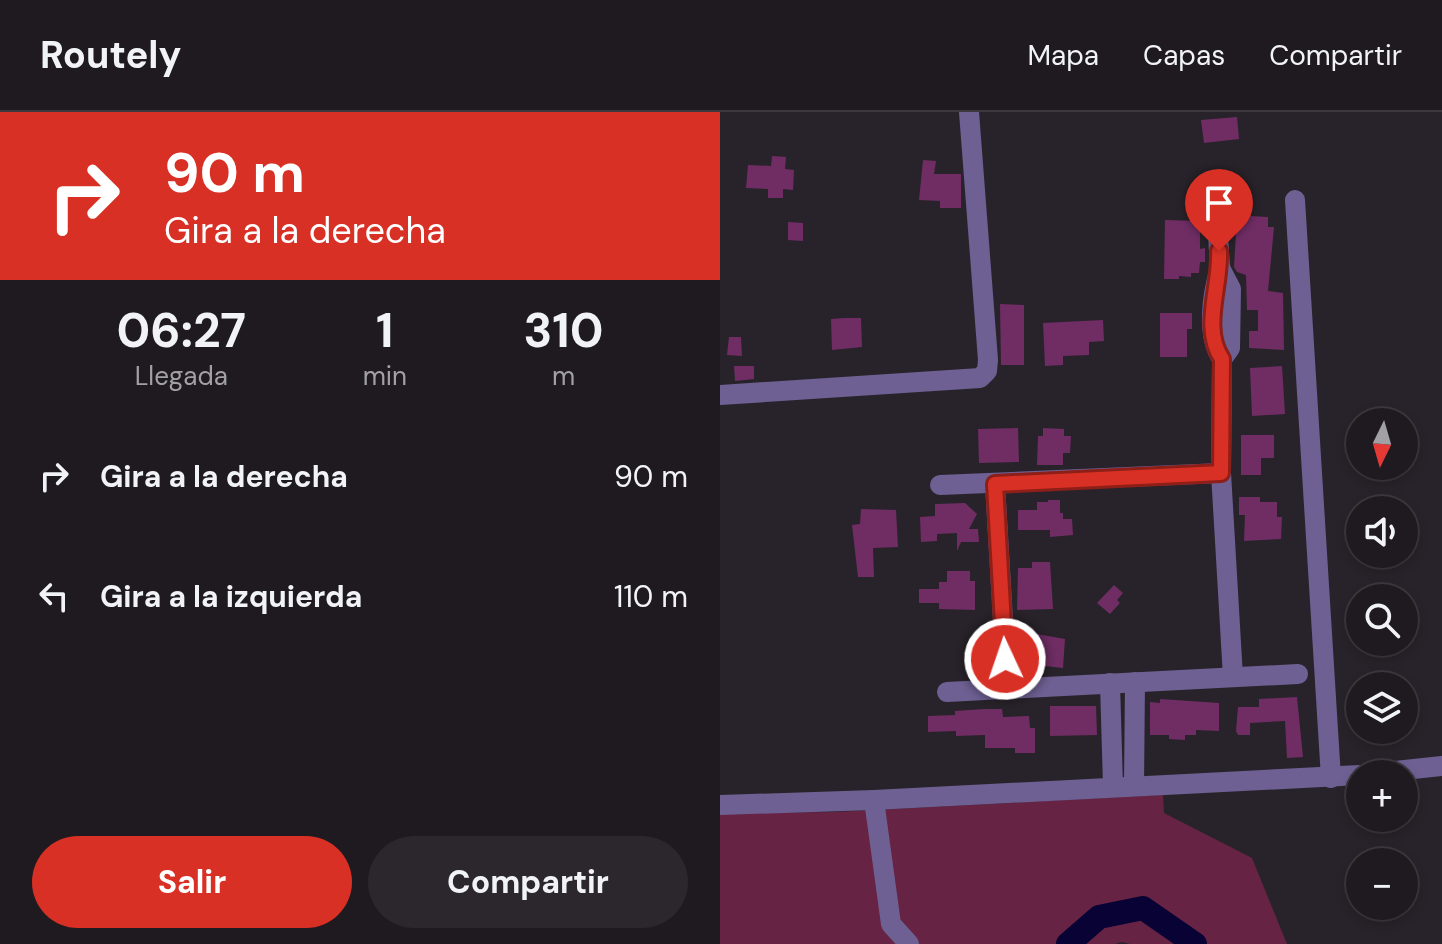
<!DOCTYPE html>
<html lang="es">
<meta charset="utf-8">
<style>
:root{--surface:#1e1a20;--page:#2b272d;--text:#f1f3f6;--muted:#a1a1a5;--line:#3c383e;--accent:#d93025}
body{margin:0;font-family:"DM Sans",sans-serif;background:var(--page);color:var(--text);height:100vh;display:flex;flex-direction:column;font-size:30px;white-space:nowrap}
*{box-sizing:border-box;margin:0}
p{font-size:26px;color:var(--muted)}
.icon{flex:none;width:44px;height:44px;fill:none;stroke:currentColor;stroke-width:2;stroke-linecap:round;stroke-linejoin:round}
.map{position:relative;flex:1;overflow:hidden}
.side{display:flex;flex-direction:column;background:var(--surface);width:720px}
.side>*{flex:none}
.hud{background:#d93025;color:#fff;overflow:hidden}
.needle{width:52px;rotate:185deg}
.controls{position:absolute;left:626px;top:296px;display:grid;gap:16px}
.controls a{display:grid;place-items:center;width:72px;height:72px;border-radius:50%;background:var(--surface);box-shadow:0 4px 12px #0003,0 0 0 2px var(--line);font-size:40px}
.pin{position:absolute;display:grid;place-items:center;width:68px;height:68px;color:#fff;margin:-82px -34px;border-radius:50% 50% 50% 0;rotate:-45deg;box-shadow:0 0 8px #0007}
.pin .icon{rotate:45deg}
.me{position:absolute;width:88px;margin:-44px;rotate:357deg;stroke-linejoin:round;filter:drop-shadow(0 0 6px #0008)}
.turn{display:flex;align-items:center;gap:28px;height:168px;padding:0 32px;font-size:36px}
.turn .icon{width:104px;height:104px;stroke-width:2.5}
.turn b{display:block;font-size:56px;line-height:68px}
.eta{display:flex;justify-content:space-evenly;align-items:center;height:136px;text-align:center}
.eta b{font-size:48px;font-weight:700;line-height:56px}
.cta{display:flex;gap:16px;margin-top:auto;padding:16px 32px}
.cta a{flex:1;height:92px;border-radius:48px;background:var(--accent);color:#fff;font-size:32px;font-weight:700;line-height:92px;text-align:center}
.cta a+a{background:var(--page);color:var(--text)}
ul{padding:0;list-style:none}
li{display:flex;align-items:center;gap:24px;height:120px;padding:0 32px}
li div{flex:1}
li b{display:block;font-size:30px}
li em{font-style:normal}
header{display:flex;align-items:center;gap:48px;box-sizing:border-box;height:112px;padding:0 40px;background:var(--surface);border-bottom:2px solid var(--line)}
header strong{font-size:38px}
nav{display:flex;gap:44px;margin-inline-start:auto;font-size:28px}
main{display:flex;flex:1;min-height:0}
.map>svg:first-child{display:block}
</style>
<header>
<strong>Routely</strong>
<nav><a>Mapa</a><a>Capas</a><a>Compartir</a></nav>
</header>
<main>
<section class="side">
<div class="hud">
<div class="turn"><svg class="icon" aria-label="right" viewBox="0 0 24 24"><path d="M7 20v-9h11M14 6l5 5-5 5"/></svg><div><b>90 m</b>Gira a la derecha</div></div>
</div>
<div class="eta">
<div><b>06:27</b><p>Llegada</p></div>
<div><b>1</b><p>min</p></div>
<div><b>310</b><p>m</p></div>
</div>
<ul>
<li><svg class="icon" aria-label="right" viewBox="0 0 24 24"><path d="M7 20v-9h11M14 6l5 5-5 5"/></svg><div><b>Gira a la derecha</b></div><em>90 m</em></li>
<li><svg class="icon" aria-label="left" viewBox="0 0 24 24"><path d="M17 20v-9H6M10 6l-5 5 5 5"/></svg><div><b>Gira a la izquierda</b></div><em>110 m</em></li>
</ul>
<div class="cta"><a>Salir</a><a>Compartir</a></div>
</section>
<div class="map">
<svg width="722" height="832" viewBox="0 0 722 832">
<rect width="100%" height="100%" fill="#28232a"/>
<path fill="#662343" d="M 443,683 L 444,701 L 532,746 L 567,832 L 410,832 L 402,830 L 395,832 L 0,832 L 0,701 L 115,700 Z"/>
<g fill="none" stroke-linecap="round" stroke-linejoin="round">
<path stroke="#090235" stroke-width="24" d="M 348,832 L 379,805 L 423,796 L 475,832"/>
</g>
<g fill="#6f2d64">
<path d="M 517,5 L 519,27 L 484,31 L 481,8 Z"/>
<path d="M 52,44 L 66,45 L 65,57 L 74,58 L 73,78 L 63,77 L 63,86 L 48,86 L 48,77 L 26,76 L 28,53 L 51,54 Z"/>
<path d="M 203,48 L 216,49 L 214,62 L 241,62 L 241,96 L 220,96 L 220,89 L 199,88 Z"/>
<path d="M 512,103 L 548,105 L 548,115 L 554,115 L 548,179 L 563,181 L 564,238 L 529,236 L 529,219 L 538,219 L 538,198 L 527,198 L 526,163 L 517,160 L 514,155 L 516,121 L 512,121 Z"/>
<path d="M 445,108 L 480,109 L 480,137 L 485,136 L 485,150 L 480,150 L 479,161 L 471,161 L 471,165 L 459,164 L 459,167 L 444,167 Z"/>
<path d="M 68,110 L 83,111 L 83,129 L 68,128 Z"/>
<path d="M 280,192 L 304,193 L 304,253 L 281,253 Z"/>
<path d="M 440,201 L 472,201 L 472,217 L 467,217 L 467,245 L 440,245 Z"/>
<path d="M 124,206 L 141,206 L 142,235 L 112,238 L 111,207 Z"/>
<path d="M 383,208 L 384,229 L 369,230 L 369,243 L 343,244 L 343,253 L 325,254 L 323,211 Z"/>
<path d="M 9,225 L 21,225 L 22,244 L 7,243 Z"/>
<path d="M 14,254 L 34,254 L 34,267 L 15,269 Z"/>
<path d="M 562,254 L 565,302 L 532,304 L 530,256 Z"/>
<path d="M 298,316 L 299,350 L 259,351 L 258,317 Z"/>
<path d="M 323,316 L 344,317 L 344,324 L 351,324 L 350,341 L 343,341 L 343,353 L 317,353 L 318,324 L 323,324 Z"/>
<path d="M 521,323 L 554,323 L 554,346 L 541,346 L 541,363 L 521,363 Z"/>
<path d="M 519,385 L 540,385 L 540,390 L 557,390 L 557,405 L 562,405 L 561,427 L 524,429 L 525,403 L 519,403 Z"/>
<path d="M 328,388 L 340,388 L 340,401 L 343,401 L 343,407 L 352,407 L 353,423 L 330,425 L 330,418 L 298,418 L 298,398 L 317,398 L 317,390 L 328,390 Z"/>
<path d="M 245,391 L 257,402 L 249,417 L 258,417 L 259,430 L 241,430 L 237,439 L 237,421 L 217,422 L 217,429 L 201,430 L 200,405 L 215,404 L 215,392 Z"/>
<path d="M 141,397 L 176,398 L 178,435 L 153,436 L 154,465 L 138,465 L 132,413 L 140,412 Z"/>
<path d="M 312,450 L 330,450 L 333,497 L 297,498 L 298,456 L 312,456 Z"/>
<path d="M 227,459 L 250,459 L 250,469 L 255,469 L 255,498 L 219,497 L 219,491 L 199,491 L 199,477 L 219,477 L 219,470 L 227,470 Z"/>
<path d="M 394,473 L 403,481 L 397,488 L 400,491 L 390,502 L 377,491 Z"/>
<path d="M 311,521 L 345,527 L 343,556 L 316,553 L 315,559 L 302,558 L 304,537 L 301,537 L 302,525 L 311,525 Z"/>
<path d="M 577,585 L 583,645 L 567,646 L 565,609 L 530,611 L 530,623 L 518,623 L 516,619 L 518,595 L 539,595 L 539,587 Z"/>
<path d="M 440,587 L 499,591 L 499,619 L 476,618 L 476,623 L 465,623 L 465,628 L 449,627 L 449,623 L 430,623 L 430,590 L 440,591 Z"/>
<path d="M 330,594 L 376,594 L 377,623 L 330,624 Z"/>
<path d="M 264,597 L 282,597 L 283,605 L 309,604 L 310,616 L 315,616 L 315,641 L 295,641 L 295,636 L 265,636 L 265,623 L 236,624 L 236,619 L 208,620 L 208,604 L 235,603 L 235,599 Z"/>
</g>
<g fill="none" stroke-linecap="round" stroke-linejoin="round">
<g stroke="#6e6093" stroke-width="20">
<path d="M 575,88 L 611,666"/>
<path d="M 498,123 L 500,156 L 511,177 L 510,236 L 502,247 L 501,361 L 513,565"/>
<path d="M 500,156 C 492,183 486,223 502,247"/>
<path d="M 0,283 L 260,266 L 267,259 L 268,248 L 249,0"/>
<path d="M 275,372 L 287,576"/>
<path d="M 220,373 L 501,361"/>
<path d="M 390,571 L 393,674"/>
<path d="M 227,580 L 578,562"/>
<path d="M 647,662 L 722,654"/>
<path d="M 414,673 L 415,570"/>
<path d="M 154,688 L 171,812 L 189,832"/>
<path d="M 0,693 L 154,688 L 640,663"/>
</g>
</g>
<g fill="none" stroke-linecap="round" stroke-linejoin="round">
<g stroke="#8d1f18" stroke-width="20">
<path id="route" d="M 285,547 L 275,372 L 501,361 L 502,247 C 481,216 501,174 499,139"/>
</g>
<use href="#route" stroke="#d93025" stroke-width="14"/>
</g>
</svg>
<div class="controls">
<a><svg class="needle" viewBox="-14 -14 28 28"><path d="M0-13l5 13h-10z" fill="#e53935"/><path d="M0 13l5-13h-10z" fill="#a1a1a5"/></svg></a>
<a><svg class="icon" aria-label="sound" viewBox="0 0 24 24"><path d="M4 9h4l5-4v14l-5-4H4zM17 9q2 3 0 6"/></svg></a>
<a><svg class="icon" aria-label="search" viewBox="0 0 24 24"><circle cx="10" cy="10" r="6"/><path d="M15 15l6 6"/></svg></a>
<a><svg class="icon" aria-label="layers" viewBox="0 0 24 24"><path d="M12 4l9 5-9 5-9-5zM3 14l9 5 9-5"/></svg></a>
<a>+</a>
<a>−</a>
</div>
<div class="pin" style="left:499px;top:139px;background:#d93025"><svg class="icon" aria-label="arrive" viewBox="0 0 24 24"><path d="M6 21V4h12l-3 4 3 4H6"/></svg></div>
<svg class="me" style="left:285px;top:547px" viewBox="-20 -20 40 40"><circle r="17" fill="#d93025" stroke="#fff" stroke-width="3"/><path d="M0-11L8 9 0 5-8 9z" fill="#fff"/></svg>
</div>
</main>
